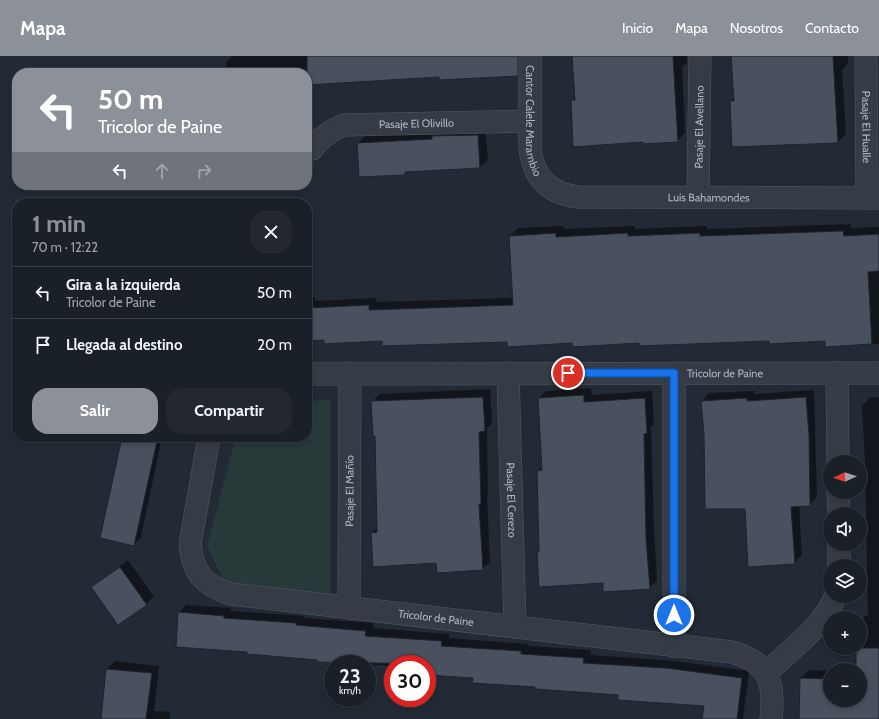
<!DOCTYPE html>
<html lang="es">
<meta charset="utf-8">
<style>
:root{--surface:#1a2028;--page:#232830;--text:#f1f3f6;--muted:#9fa3a8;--line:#383e45;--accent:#8c9099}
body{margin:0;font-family:Cabin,sans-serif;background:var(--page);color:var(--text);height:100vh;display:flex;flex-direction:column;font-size:15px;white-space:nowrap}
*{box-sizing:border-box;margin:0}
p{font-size:13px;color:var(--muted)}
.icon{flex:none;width:22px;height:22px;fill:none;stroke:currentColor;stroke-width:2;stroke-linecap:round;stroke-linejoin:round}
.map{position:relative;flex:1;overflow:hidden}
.drawer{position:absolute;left:12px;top:142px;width:300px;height:244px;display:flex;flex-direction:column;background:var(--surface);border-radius:16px;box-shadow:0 2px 6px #0003,0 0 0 1px var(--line)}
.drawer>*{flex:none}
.guide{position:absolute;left:12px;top:12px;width:300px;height:122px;border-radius:16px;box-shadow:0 2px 6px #0003,0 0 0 1px var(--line);background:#8c9099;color:#fff;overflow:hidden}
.needle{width:26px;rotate:267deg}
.fabs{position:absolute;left:823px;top:399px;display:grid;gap:8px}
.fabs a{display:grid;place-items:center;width:44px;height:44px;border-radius:50%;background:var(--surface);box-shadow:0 2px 6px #0003,0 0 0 1px var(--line);font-size:20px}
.speed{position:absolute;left:324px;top:599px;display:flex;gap:8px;font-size:20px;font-weight:700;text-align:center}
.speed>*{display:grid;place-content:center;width:52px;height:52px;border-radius:50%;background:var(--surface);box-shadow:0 2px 6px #0003,0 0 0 1px var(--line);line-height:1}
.speed small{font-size:10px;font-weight:400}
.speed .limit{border:6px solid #d22;background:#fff;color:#111}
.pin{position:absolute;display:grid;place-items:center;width:34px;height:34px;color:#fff;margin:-17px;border:2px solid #fff;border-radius:50%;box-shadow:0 1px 4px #0007}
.me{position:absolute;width:44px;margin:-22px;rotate:0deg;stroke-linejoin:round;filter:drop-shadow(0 0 3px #0008)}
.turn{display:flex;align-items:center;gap:14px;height:84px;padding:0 20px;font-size:18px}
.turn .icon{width:52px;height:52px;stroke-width:2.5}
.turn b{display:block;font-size:28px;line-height:34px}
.lanes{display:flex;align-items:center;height:38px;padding:0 20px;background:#0003;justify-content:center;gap:20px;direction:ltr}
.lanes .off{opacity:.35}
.round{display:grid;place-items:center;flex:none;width:42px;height:42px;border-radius:16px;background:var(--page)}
.summary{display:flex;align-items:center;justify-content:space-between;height:68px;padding:0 20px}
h1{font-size:24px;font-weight:800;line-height:30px;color:var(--accent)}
.cta{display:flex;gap:8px;margin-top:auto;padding:8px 20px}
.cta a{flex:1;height:46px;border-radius:16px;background:var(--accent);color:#fff;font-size:16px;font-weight:800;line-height:46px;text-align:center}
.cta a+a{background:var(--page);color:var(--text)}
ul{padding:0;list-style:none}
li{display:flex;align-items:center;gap:12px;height:52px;padding:0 20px;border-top:1px solid var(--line)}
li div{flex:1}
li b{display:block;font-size:15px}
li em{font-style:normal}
header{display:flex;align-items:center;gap:24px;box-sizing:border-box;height:56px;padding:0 20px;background:var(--accent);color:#fff}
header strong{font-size:19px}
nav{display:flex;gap:22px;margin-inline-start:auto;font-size:14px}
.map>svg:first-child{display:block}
</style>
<header>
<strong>Mapa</strong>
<nav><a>Inicio</a><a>Mapa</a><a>Nosotros</a><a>Contacto</a></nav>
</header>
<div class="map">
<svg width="879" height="663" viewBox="0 0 879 663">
<rect width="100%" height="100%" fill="#222a35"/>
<path fill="#28393a" d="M 330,344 L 330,539 L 224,525 L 207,490 L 236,381 L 307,381 L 307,345 Z"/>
<g fill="#0007">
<path d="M 232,0 L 492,0 L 440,20 L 307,28 L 307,17 L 227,17 L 226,6 Z"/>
<path d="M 573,0 L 687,0 L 687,6 L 682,11 L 685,77 L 677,85 L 644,85 L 572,45 L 576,41 Z"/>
<path d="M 732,0 L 848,0 L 848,7 L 842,14 L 846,78 L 838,86 L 731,45 L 735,41 Z"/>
<path d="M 485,71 L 488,104 L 480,111 L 407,115 L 404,118 L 358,87 L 366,79 Z"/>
<path d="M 851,168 L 851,172 L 879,171 L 879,288 L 826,290 L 826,284 L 573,286 L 307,284 L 307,241 L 315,241 L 315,245 L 376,242 L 376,246 L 514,242 L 510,180 L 518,172 L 563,170 L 564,173 L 635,170 L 635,173 L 707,170 L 707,173 Z"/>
<path d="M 591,332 L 592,339 L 652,335 L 654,369 L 651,371 L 654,474 L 657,525 L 649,532 L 603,526 L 538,497 L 540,495 L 538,415 L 543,410 L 539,342 L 546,335 Z"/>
<path d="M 490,333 L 492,367 L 487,372 L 488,439 L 487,440 L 490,506 L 482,513 L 437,506 L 372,477 L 378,470 L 376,379 L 372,346 L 380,338 Z"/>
<path d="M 814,334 L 817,441 L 809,449 L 799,449 L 802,499 L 794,507 L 746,452 L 705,379 L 702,345 L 709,337 L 754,335 L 754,338 Z"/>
<path d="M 879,341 L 879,663 L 800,663 L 801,622 L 809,614 L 830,615 L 830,644 L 860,644 L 860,614 L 857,614 L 857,592 L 860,592 L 860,564 L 865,560 L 868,560 L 865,407 L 862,350 L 869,342 Z"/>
<path d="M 123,381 L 162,381 L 141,481 L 134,489 Z"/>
<path d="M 128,504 L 154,541 L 146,548 L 93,531 Z"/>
<path d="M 186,549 L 231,552 L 231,555 L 304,560 L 304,562 L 373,567 L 373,572 L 449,578 L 449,582 L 528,588 L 528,590 L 591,594 L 591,599 L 675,605 L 749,615 L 743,663 L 703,663 L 704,649 L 619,639 L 474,626 L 474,621 L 427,618 L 427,608 L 393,608 L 393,610 L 318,605 L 318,603 L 249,595 L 179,557 Z"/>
<path d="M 115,605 L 159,610 L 154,655 L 170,656 L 170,663 L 102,663 L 107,613 Z"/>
</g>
<g fill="#49515e" stroke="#1d232c">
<path d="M 307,0 L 518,0 L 518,20 L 439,24 L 439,21 L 307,29 Z"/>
<path d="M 572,0 L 673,0 L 678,86 L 643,88 L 643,86 L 573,91 L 571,44 L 575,44 Z"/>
<path d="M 731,0 L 833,0 L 838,87 L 732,91 L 730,45 L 734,45 Z"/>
<path d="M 478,79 L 480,112 L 405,116 L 405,119 L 359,121 L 357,87 L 432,83 L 432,80 Z"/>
<path d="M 843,175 L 844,180 L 879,178 L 879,215 L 868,216 L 872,288 L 825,291 L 825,285 L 769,288 L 769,285 L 639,290 L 639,287 L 573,291 L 572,287 L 507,291 L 507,286 L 382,290 L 382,285 L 324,288 L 324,284 L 307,285 L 307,252 L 369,249 L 369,254 L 513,249 L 509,180 L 556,177 L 556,181 L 628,177 L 628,180 L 700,177 L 700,180 Z"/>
<path d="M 584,339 L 584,346 L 645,342 L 647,377 L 644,378 L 646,482 L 650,533 L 603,536 L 603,527 L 539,531 L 537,496 L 539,496 L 537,415 L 542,414 L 538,342 Z"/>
<path d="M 483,341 L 485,375 L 479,376 L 481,448 L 479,448 L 483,514 L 437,517 L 436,507 L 373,511 L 371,477 L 377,476 L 375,380 L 373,380 L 371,345 Z"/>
<path d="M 806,341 L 809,379 L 810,450 L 791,451 L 795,508 L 748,511 L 745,453 L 705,453 L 704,379 L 701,345 L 747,342 L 747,345 Z"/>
<path d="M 122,381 L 141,381 L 157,385 L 134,490 L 100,482 Z"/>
<path d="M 120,511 L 147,549 L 118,569 L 91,531 Z"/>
<path d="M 178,556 L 224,560 L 224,562 L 296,567 L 296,569 L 366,575 L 365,580 L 442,585 L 441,590 L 521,595 L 521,598 L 584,602 L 583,607 L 666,612 L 742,622 L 737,663 L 702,663 L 704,650 L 618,644 L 618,639 L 535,633 L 535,631 L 472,627 L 473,622 L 427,619 L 427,608 L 317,606 L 317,604 L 247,598 L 247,596 L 176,591 Z"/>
<path d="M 856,592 L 879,592 L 879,663 L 799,663 L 800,622 L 830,623 L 830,644 L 860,644 L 860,614 L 856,614 Z"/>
<path d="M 106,613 L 152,617 L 146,663 L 101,663 Z"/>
</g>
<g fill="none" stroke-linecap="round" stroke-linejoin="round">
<g stroke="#535a63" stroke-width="23">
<g id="street">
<path id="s1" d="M 530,0 L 530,93 C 534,123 549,137 578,141 L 879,142"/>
<path id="s2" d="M 866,0 L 867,142"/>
<path id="s3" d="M 312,93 C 321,81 330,75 344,69 L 530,65"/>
<path id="s4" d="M 698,141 L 700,0"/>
<path id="s5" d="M 508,317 L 515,571"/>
<path d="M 674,317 L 674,590"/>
<path d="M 837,317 L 838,406"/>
<path id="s6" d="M 307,318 L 879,317"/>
<path id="s7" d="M 209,381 L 190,488 C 193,517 203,529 231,538 L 732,596 C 770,607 775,627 771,663"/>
<path d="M 838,436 L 839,458"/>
<path d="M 839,488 L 839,510"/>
<path id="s8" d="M 349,552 L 350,317"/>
<path d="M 766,617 C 787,597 827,567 835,540"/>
</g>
</g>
<use href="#street" stroke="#363c45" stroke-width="22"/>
</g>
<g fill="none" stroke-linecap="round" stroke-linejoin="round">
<g stroke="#114b97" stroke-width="10">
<path id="route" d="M 568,317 L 674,317 L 674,559"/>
</g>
<use href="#route" stroke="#1a73e8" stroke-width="7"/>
</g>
<g text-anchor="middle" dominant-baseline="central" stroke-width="4" stroke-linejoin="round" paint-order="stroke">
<g font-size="11" fill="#b0b7c2" stroke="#1b212a">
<text stroke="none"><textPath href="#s1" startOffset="65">Cantor Calele Marambio</textPath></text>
<text stroke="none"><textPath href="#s3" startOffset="113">Pasaje El Olivillo</textPath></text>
<text stroke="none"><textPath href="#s4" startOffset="70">Pasaje El Avellano</textPath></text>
<text stroke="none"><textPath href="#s2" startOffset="71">Pasaje El Hualle</textPath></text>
<text stroke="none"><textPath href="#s1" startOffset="298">Luis Bahamondes</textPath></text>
<text stroke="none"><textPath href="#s6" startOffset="418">Tricolor de Paine</textPath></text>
<text stroke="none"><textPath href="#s8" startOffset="117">Pasaje El Mañío</textPath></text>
<text stroke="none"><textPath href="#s5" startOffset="127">Pasaje El Cerezo</textPath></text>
<text stroke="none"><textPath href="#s7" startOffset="385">Tricolor de Paine</textPath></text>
</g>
</g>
</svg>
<div class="fabs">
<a><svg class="needle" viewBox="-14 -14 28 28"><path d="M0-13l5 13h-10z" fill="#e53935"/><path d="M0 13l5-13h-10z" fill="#9fa3a8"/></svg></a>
<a><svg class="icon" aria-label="sound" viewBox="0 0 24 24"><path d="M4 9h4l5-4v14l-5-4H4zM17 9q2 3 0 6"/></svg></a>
<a><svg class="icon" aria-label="layers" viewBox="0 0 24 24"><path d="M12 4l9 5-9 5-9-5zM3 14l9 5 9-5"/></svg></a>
<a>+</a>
<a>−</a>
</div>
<div class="speed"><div>23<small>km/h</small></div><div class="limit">30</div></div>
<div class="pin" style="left:568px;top:317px;background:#d93025"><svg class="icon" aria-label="arrive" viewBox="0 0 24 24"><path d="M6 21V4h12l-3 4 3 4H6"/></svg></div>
<svg class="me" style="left:674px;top:559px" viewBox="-20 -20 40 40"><circle r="17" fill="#1a73e8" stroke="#fff" stroke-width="3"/><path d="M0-11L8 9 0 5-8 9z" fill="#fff"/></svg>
<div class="guide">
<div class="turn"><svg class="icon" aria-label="left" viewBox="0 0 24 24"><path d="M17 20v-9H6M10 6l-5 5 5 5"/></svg><div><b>50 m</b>Tricolor de Paine</div></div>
<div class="lanes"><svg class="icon" aria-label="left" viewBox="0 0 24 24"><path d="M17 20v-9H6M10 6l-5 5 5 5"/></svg><svg class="icon off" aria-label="ahead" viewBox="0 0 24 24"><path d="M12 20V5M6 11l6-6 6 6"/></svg><svg class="icon off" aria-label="right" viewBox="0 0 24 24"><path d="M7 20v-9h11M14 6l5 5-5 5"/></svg></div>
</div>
<section class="drawer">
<div class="summary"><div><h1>1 min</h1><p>70 m · 12:22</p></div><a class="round"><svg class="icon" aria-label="close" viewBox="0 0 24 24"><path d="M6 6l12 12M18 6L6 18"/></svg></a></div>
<ul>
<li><svg class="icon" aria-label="left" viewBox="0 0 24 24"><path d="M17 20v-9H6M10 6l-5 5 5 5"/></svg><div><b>Gira a la izquierda</b><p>Tricolor de Paine</p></div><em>50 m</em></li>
<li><svg class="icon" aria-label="arrive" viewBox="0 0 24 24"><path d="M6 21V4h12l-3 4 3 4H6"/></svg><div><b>Llegada al destino</b></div><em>20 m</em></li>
</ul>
<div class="cta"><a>Salir</a><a>Compartir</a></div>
</section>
</div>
